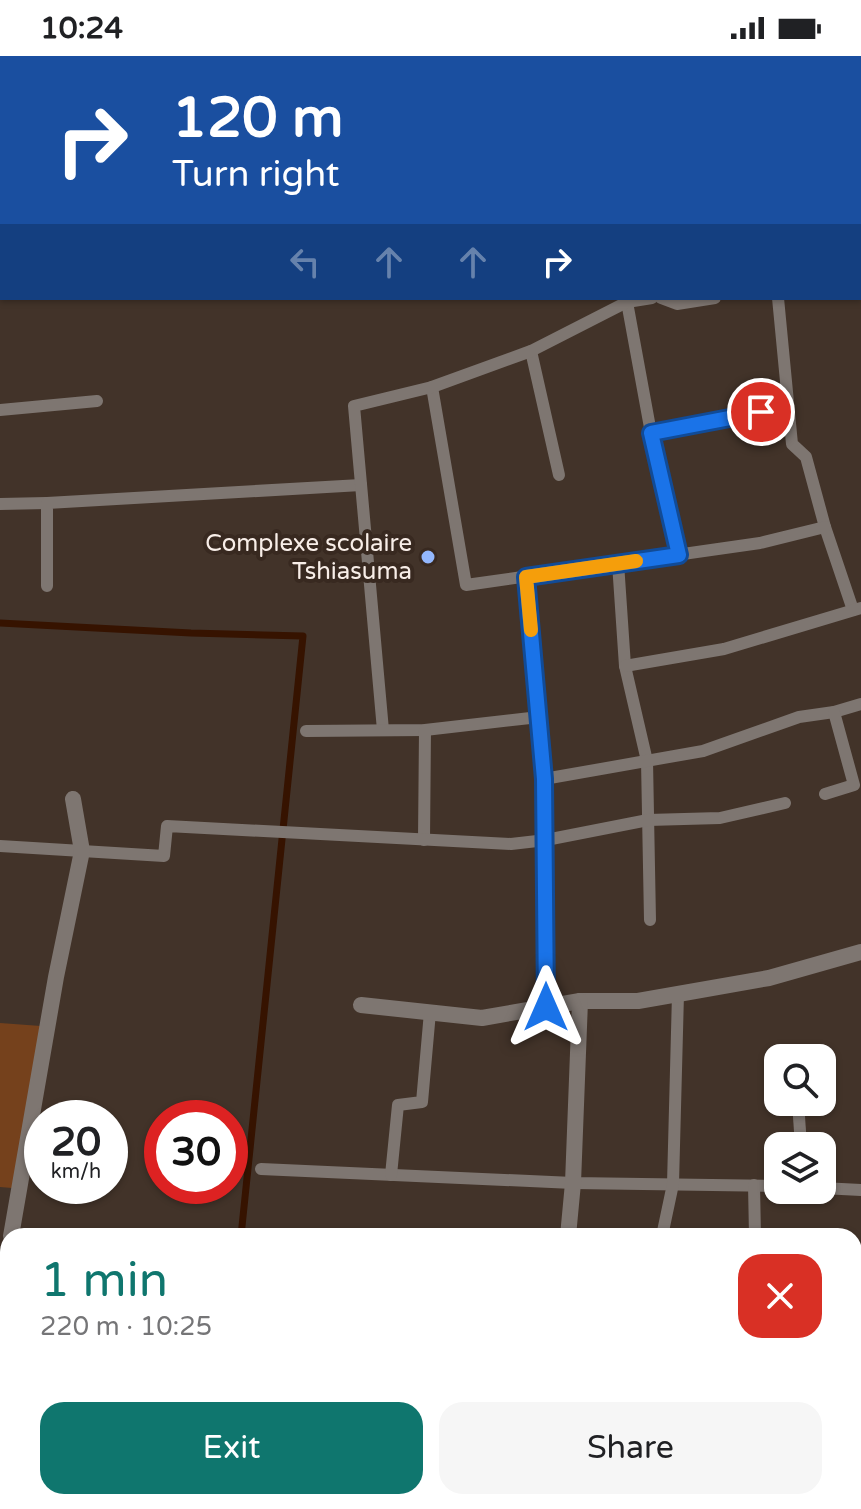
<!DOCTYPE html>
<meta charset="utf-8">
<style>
:root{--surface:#fff;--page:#f6f6f6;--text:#202124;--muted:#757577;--accent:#0f766e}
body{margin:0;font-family:"Varela Round",sans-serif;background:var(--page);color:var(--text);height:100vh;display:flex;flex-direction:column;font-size:30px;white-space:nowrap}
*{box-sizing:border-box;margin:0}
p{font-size:26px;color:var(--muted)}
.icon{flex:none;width:44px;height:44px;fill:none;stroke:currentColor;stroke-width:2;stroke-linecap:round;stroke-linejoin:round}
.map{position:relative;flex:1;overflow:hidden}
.drawer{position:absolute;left:0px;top:1172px;width:862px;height:282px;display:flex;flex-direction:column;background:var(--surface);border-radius:24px 24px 0 0;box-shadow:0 2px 6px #0004}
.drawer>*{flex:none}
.hud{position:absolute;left:0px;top:0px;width:862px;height:244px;box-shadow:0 2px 6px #0004;background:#1a4fa0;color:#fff;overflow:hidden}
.fabs{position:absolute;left:764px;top:988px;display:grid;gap:16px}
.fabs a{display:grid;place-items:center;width:72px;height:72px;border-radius:16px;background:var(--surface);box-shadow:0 2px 6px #0004;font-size:40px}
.speed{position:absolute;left:24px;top:1044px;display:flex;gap:16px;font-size:40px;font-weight:700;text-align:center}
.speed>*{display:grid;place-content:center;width:104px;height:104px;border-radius:50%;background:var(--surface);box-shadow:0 2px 6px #0004;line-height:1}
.speed small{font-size:20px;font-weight:400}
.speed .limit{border:12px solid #d22;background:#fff;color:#111}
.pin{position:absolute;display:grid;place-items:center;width:68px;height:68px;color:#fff;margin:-34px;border:4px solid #fff;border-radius:50%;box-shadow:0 2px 8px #0007}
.me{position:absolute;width:88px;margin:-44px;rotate:0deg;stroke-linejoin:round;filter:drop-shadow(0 0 6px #0008)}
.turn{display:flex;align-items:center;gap:28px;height:168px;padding:0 40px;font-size:36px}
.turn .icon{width:104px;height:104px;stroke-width:2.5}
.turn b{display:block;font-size:56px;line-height:68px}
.lanes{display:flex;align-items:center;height:76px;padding:0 40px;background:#0003;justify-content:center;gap:40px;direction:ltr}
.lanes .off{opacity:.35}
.round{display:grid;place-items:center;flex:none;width:84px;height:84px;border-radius:24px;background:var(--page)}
.head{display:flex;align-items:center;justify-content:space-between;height:136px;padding:0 40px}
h1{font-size:48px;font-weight:600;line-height:60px;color:var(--accent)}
.primary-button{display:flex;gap:16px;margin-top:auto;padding:16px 40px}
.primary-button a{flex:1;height:92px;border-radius:24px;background:var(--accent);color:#fff;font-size:32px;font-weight:600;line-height:92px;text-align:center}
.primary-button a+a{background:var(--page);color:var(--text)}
.status{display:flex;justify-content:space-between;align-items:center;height:56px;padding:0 40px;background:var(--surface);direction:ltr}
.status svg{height:22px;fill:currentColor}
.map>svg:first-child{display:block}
</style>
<div class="status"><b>10:24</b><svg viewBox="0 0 49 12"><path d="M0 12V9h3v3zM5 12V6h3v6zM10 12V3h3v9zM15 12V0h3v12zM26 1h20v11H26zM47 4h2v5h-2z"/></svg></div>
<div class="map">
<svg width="861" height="1453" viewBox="0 0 861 1453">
<rect width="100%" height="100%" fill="#423329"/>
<path fill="#75411c" d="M 0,967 L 41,970 L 12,1132 L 0,1131 Z"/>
<path fill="#361300" d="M 0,0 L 861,0 L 861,128 L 860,2 L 2,2 L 2,222 L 0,222 Z"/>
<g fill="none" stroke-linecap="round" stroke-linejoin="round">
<path stroke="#361300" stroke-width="7" d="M 0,567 L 191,577 L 303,580 L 241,1180"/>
<g stroke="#7e7671" stroke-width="12">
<path d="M 661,242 L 677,248 L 715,242"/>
<path d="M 778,242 L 792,388 L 806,401 L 825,471 L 853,554"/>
<path d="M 627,246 L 651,377 L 679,499"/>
<path d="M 531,295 L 559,419"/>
<path d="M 432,331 L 466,529 L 760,487 L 825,471"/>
<path d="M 0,354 L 97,345"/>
<path d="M 651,377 L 788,351"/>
<path d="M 0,448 L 47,447"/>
<path d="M 618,507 L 625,610 L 647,705 L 650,864"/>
<path d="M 47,530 L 47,447 L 361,429"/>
<path d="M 625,610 L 724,593 L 861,552"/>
<path d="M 383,674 L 354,350 L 432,331 L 531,295 L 627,246 L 652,242"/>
<path d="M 306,675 L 425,674 L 539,661"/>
<path d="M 544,723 L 703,695 L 799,661 L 834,656 L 861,648"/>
<path d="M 825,738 L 854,729 L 834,656"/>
<path d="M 424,784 L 425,674"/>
<path d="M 0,790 L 164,800 L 167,770 L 511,788 L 546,784 L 648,764 L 720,762 L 785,747"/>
<path d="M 798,1046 L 801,1090"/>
<path d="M 261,1113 L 573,1127 L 778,1130"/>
<path d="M 391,1119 L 398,1049 L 422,1046 L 430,956"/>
<path d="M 754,1129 L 755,1180"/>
<path d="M 822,1132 L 861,1134"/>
<path d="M 662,1180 L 673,1128 L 678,938"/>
<path d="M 0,1446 L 8,1445"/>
<path d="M 438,1446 L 438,1453"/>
<path d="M 177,1453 L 179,1446"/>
<path d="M 346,1453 L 347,1446"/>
<path d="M 660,1453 L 660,1446"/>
</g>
<g stroke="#7e7671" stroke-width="16">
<path d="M 526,521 L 544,723 L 546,951"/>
<path d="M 361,949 L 482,962 L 580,945 L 638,945 L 678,938 L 769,922 L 861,896"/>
<path d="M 11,1180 L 56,921 L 82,795 L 73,743"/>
<path d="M 568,1180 L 573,1127 L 580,945"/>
<path d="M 0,1242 L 8,1196"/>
<path d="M 854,1365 L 861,1365"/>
<path d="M 750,1446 L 751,1453"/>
<path d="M 546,1453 L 546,1446"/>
</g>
</g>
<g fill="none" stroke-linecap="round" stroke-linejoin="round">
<g stroke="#114b97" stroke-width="20">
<path id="route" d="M 546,951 L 544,723 L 526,521 L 679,499 L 651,377 L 761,356"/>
</g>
<use href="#route" stroke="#1a73e8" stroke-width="14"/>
<path stroke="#f59e0b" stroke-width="14" d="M 531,574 L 526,521 L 636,505"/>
</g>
<circle fill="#93b7fd" stroke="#382920" stroke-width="3" cx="428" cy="501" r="8"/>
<g text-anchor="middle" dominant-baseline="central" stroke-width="8" stroke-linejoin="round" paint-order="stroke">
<g font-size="24" fill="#f8eee8" stroke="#382920" text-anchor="end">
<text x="412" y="487">Complexe scolaire<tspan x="412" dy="28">Tshiasuma</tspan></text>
</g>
</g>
</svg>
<div class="fabs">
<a><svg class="icon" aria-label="search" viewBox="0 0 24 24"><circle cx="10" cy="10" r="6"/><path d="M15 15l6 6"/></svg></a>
<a><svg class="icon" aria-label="layers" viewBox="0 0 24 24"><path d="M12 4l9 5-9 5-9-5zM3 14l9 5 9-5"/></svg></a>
</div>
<div class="speed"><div>20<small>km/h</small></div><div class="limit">30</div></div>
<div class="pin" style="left:761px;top:356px;background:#d93025"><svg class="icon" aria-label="arrive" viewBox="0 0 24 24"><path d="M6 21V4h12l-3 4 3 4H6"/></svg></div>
<svg class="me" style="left:546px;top:951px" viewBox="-20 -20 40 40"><path d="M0-17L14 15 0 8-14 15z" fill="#1a73e8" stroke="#fff" stroke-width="4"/></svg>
<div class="hud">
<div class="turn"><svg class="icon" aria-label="right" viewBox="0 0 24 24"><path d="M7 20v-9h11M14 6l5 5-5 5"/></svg><div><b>120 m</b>Turn right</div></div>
<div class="lanes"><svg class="icon off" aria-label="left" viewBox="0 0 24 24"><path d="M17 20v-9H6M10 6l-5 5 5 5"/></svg><svg class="icon off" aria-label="ahead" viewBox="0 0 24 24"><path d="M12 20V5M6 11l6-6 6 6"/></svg><svg class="icon off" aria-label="ahead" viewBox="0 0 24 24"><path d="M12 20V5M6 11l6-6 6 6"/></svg><svg class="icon" aria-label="right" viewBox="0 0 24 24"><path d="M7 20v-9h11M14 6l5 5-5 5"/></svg></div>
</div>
<section class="drawer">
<div class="head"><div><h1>1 min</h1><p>220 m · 10:25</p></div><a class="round" style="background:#d93025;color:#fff"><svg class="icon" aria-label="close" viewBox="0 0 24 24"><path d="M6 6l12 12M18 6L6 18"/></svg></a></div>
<div class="primary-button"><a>Exit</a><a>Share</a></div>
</section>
</div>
